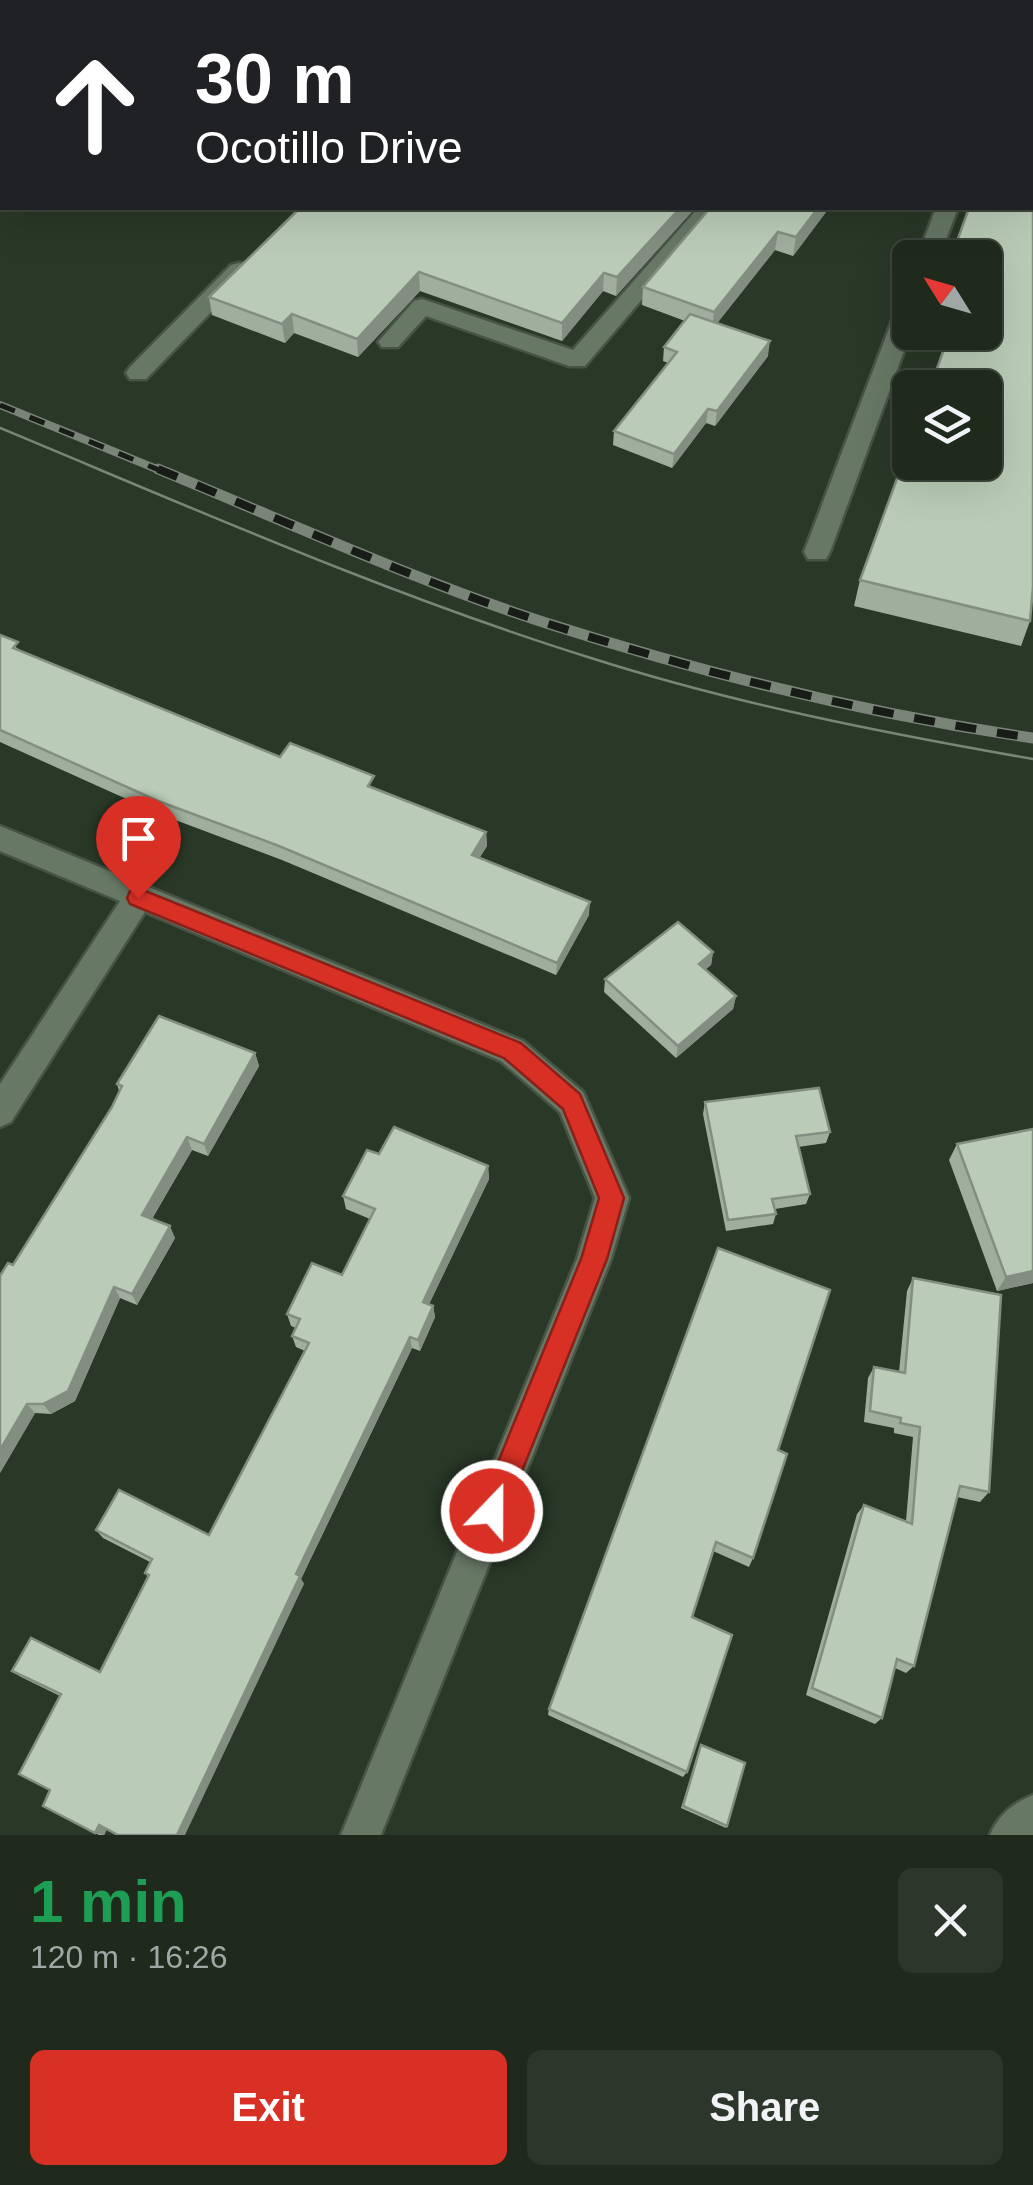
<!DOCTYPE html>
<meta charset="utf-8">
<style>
:root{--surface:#1f2a1d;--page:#2c362a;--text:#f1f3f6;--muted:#a1a7a4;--line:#3c463b;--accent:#d93025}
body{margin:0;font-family:Arial,sans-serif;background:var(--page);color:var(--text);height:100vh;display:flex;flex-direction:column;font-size:38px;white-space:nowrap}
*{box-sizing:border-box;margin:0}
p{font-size:32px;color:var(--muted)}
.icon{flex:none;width:55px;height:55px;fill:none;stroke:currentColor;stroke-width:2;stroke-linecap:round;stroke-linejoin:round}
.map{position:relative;height:1835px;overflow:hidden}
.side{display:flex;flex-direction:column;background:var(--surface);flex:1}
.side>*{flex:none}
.banner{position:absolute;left:0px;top:0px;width:1035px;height:210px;box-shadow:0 10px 40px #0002,0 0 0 2px var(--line);background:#202124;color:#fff;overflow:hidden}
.needle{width:65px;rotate:307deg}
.buttons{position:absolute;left:892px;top:240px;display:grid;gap:20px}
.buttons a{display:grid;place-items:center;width:110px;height:110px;border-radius:15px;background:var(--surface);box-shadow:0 10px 40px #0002,0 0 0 2px var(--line);font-size:50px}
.pin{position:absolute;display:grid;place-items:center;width:85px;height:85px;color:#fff;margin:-102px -42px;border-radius:50% 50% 50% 0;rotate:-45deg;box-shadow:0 0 10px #0007}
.pin .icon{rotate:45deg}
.me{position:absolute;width:110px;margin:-55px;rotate:22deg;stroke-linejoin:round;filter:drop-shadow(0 0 8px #0008)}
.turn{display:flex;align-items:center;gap:35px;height:210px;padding:0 30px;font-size:45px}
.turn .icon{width:130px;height:130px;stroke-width:2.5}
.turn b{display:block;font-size:70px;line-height:85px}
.round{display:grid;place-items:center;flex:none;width:105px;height:105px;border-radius:15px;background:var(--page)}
.headline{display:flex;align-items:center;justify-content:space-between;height:170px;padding:0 30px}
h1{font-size:60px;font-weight:600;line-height:75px;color:#1e9e55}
.cta{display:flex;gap:20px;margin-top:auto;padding:20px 30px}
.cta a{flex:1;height:115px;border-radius:15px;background:var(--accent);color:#fff;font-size:40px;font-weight:600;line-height:115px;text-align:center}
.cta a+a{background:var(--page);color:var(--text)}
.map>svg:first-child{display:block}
</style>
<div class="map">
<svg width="1033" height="1835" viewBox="0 0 1033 1835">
<rect width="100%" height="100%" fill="#293827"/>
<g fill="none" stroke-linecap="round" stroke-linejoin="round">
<g stroke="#475345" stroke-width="5">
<g id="minor">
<path d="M 996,0 L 1016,0 L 1016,2 L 997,2 Z"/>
<path d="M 0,42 L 2,43 L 2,55 L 0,55 Z"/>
<rect x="0" y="79" width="2" height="14"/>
<path d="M 698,208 L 720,208 L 585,366 L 569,366 L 426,316 L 398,347 L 382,347 L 378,342 L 414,301 L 422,299 L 573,350 Z"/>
<path d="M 936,208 L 958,208 L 939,258 L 917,258 Z"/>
<path d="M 239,263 L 247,265 L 250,270 L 247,275 L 146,379 L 130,379 L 126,373 L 130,367 L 231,265 Z"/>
<path d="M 910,298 L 911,332 L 830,552 L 826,559 L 808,559 L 804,552 L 898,305 Z"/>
<path d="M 0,826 L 523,1041 L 583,1092 L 629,1198 L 611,1259 L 381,1835 L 341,1835 L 577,1259 L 595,1198 L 560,1112 L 501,1061 L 145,912 L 11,1122 L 0,1127 L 0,1084 L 120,901 L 0,851 Z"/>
<path d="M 1033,1795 L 1033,1835 L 990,1835 C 998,1815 1013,1803 1033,1795 Z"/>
</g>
</g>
<use href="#minor" fill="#677865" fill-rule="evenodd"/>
<path stroke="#798577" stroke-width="2.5" d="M 0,428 C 195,509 389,595 591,658 C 735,704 884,733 1033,759"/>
<g stroke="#798577" stroke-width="8">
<path id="rail-far1" d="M 0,405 L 164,472"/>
</g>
<g stroke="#798577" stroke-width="11">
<path id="rail" d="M 158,469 C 285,521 416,581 546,623 C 705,674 868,714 1033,738"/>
</g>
<use href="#rail-far1" stroke="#171d16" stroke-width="5" stroke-dasharray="16" stroke-linecap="butt"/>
<use href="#rail" stroke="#171d16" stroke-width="8" stroke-dasharray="21" stroke-linecap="butt"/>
</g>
<g fill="#a0af9d">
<path d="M 0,0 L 2,2 L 2,29 L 0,28 Z"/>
<path d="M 695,208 L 616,296 L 603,291 L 562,341 L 420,291 L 358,357 L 294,333 L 285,343 L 212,315 L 209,297 Z"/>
<path d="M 829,208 L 793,256 L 775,250 L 717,323 L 768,356 L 715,426 L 706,423 L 672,468 L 613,445 L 614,431 L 668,363 L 663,361 L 664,347 L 685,321 L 642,305 L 643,287 Z"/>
<path d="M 860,580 L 1030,621 L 1021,646 L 854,606 Z"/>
<path d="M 0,635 L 21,651 L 280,757 L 376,789 L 486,832 L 487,846 L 479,858 L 589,915 L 556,975 L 282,860 L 162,815 L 0,742 Z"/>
<path d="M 713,952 L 711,965 L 705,969 L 736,996 L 733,1009 L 676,1058 L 604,992 L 605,979 Z"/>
<path d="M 255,1053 L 259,1066 L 208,1156 L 192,1150 L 152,1219 L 175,1238 L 137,1305 L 120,1298 L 75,1401 L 51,1414 L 35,1413 L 0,1473 L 59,1193 L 112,1107 L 119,1091 L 117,1084 Z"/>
<path d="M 705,1102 L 830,1132 L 826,1143 L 798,1147 L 810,1194 L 806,1204 L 775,1209 L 776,1214 L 773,1224 L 726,1231 L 703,1114 Z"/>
<path d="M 957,1144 L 1033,1283 L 997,1291 L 949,1160 Z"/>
<path d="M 379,1154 L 488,1166 L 489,1179 L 429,1304 L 433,1306 L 435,1317 L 420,1351 L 412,1348 L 301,1579 L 304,1584 L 107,1829 L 104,1835 L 99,1835 L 43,1806 L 50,1790 L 60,1696 L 21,1677 L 12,1671 L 100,1672 L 148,1577 L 145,1573 L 150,1562 L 103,1538 L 96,1530 L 209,1535 L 305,1351 L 296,1347 L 292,1336 L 296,1328 L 291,1326 L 287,1314 L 342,1275 L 370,1219 L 346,1209 L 343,1196 Z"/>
<path d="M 913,1278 L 989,1492 L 980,1502 L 957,1497 L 914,1666 L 906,1673 L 895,1668 L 882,1718 L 875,1724 L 806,1695 L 857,1514 L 864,1505 L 906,1521 L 913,1437 L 894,1433 L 894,1428 L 864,1422 L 868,1378 L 874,1367 L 899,1372 L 907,1291 Z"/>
<path d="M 778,1450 L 753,1558 L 749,1567 L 713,1551 L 692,1617 L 687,1772 L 683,1777 L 548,1715 L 549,1709 Z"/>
<path d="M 701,1745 L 727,1826 L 726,1828 L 681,1808 Z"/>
</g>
<g fill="#828f80">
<path d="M 680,208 L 695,208 L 616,296 L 617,277 Z"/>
<path d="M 818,208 L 829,208 L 793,256 L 796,237 Z"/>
<path d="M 778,232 L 775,250 L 712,330 L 714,312 Z"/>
<path d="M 419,272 L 420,291 L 358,357 L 357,339 Z"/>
<path d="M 604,273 L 603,291 L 562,341 L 562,323 Z"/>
<path d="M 292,314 L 294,333 L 285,343 L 282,324 Z"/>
<path d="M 770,341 L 768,356 L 715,426 L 717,411 Z"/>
<path d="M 708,409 L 706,423 L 672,468 L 674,454 Z"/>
<path d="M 486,832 L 487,846 L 473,869 L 472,855 Z"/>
<path d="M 590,902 L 589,915 L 556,975 L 557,963 Z"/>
<path d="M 713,952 L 711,965 L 697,977 L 699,964 Z"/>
<path d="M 736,996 L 733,1009 L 676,1058 L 678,1046 Z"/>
<path d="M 255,1053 L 259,1066 L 208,1156 L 204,1144 Z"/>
<path d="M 187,1137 L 192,1150 L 147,1227 L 142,1215 Z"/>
<path d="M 488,1166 L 489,1179 L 425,1313 L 423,1302 Z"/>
<path d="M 170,1226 L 175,1238 L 137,1305 L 132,1294 Z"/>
<path d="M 1033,1271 L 1033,1283 L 997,1291 L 1006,1277 Z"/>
<path d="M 114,1287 L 120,1298 L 75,1401 L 51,1414 L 43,1404 Z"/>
<path d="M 433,1306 L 435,1317 L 420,1351 L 418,1340 Z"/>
<path d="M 410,1337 L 412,1348 L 301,1579 L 304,1584 L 185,1835 L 177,1835 L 296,1574 Z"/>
<path d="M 27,1404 L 35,1413 L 0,1473 L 0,1450 Z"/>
<path d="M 99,1825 L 107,1829 L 104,1835 L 95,1833 Z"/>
</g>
<g fill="#baccb7" stroke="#828f80" stroke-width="2.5">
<path d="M 0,0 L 508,0 L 517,2 L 2,2 L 2,12 L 0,11 Z"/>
<path d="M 532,0 L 547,0 L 556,2 L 530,2 Z"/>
<path d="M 1033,25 L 1033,587 L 1030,621 L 860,580 L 910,443 L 910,462 L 985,462 L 985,388 L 930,388 L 950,332 L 985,332 L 985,258 L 951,258 L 969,208 L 1032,208 Z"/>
<path d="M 300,208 L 680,208 L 617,277 L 604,273 L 562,323 L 419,272 L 357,339 L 292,314 L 282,324 L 209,297 Z"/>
<path d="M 710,208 L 818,208 L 796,237 L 778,232 L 714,312 L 643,287 Z"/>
<path d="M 690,314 L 770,341 L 717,411 L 708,409 L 674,454 L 614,431 L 677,352 L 664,347 Z"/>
<path d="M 0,635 L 18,642 L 13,648 L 280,757 L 290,743 L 374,776 L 368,786 L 486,832 L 472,855 L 590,902 L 557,963 L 279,846 L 158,801 L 0,730 Z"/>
<path d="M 678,922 L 713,952 L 699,964 L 736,996 L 678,1046 L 605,979 Z"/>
<path d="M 159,1016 L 255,1053 L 204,1144 L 187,1137 L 142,1215 L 170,1226 L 132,1294 L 114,1287 L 68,1391 L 43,1404 L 27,1404 L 0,1450 L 0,1276 L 8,1263 L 13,1265 L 112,1107 L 122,1086 L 117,1084 Z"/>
<path d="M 819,1088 L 830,1132 L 796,1136 L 810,1194 L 772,1199 L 776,1214 L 728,1220 L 705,1102 Z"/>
<path d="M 394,1127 L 488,1166 L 423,1302 L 433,1306 L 418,1340 L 410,1337 L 296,1574 L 300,1576 L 177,1835 L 118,1835 L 99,1825 L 95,1833 L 43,1806 L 50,1790 L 19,1774 L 61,1694 L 12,1671 L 31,1638 L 100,1672 L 149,1575 L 145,1573 L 152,1559 L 96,1530 L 119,1490 L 209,1535 L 309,1343 L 292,1336 L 300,1319 L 287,1314 L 312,1263 L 342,1275 L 375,1209 L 343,1196 L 367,1150 L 379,1154 Z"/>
<path d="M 1033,1129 L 1033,1271 L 1006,1277 L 957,1144 Z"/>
<path d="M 718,1248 L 830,1290 L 778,1450 L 787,1454 L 753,1558 L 716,1542 L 692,1617 L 732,1635 L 687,1772 L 549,1709 Z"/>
<path d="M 913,1278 L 1001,1295 L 989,1492 L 960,1486 L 914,1666 L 897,1659 L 882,1718 L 812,1688 L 864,1505 L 912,1524 L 920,1427 L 900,1423 L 901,1418 L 870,1411 L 874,1367 L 905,1373 Z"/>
<path d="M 701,1745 L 745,1763 L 727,1826 L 683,1806 Z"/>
</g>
<path fill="#d93025" stroke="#8d1f18" stroke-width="2.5" d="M 138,888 L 521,1043 L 580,1094 L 624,1198 L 607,1259 L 502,1521 L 492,1525 L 482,1521 L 478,1511 L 581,1259 L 599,1198 L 563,1109 L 504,1058 L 130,904 L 127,898 L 130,891 Z"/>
</svg>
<div class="buttons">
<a><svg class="needle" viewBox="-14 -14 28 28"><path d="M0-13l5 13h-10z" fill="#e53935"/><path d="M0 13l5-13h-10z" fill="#a1a7a4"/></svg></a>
<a><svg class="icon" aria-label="layers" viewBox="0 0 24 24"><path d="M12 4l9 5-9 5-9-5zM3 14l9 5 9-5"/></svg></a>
</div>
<div class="pin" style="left:138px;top:898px;background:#d93025"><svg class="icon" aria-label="arrive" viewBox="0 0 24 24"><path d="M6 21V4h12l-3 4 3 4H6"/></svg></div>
<svg class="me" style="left:492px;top:1511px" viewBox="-20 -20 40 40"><circle r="17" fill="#d93025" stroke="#fff" stroke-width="3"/><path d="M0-11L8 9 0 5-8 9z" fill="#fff"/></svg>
<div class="banner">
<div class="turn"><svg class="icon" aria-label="ahead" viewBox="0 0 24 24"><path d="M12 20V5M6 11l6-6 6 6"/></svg><div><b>30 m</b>Ocotillo Drive</div></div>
</div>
</div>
<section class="side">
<div class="headline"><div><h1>1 min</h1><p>120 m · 16:26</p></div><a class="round"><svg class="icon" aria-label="close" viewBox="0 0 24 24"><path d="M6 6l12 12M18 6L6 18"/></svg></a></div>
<div class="cta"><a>Exit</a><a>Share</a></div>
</section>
